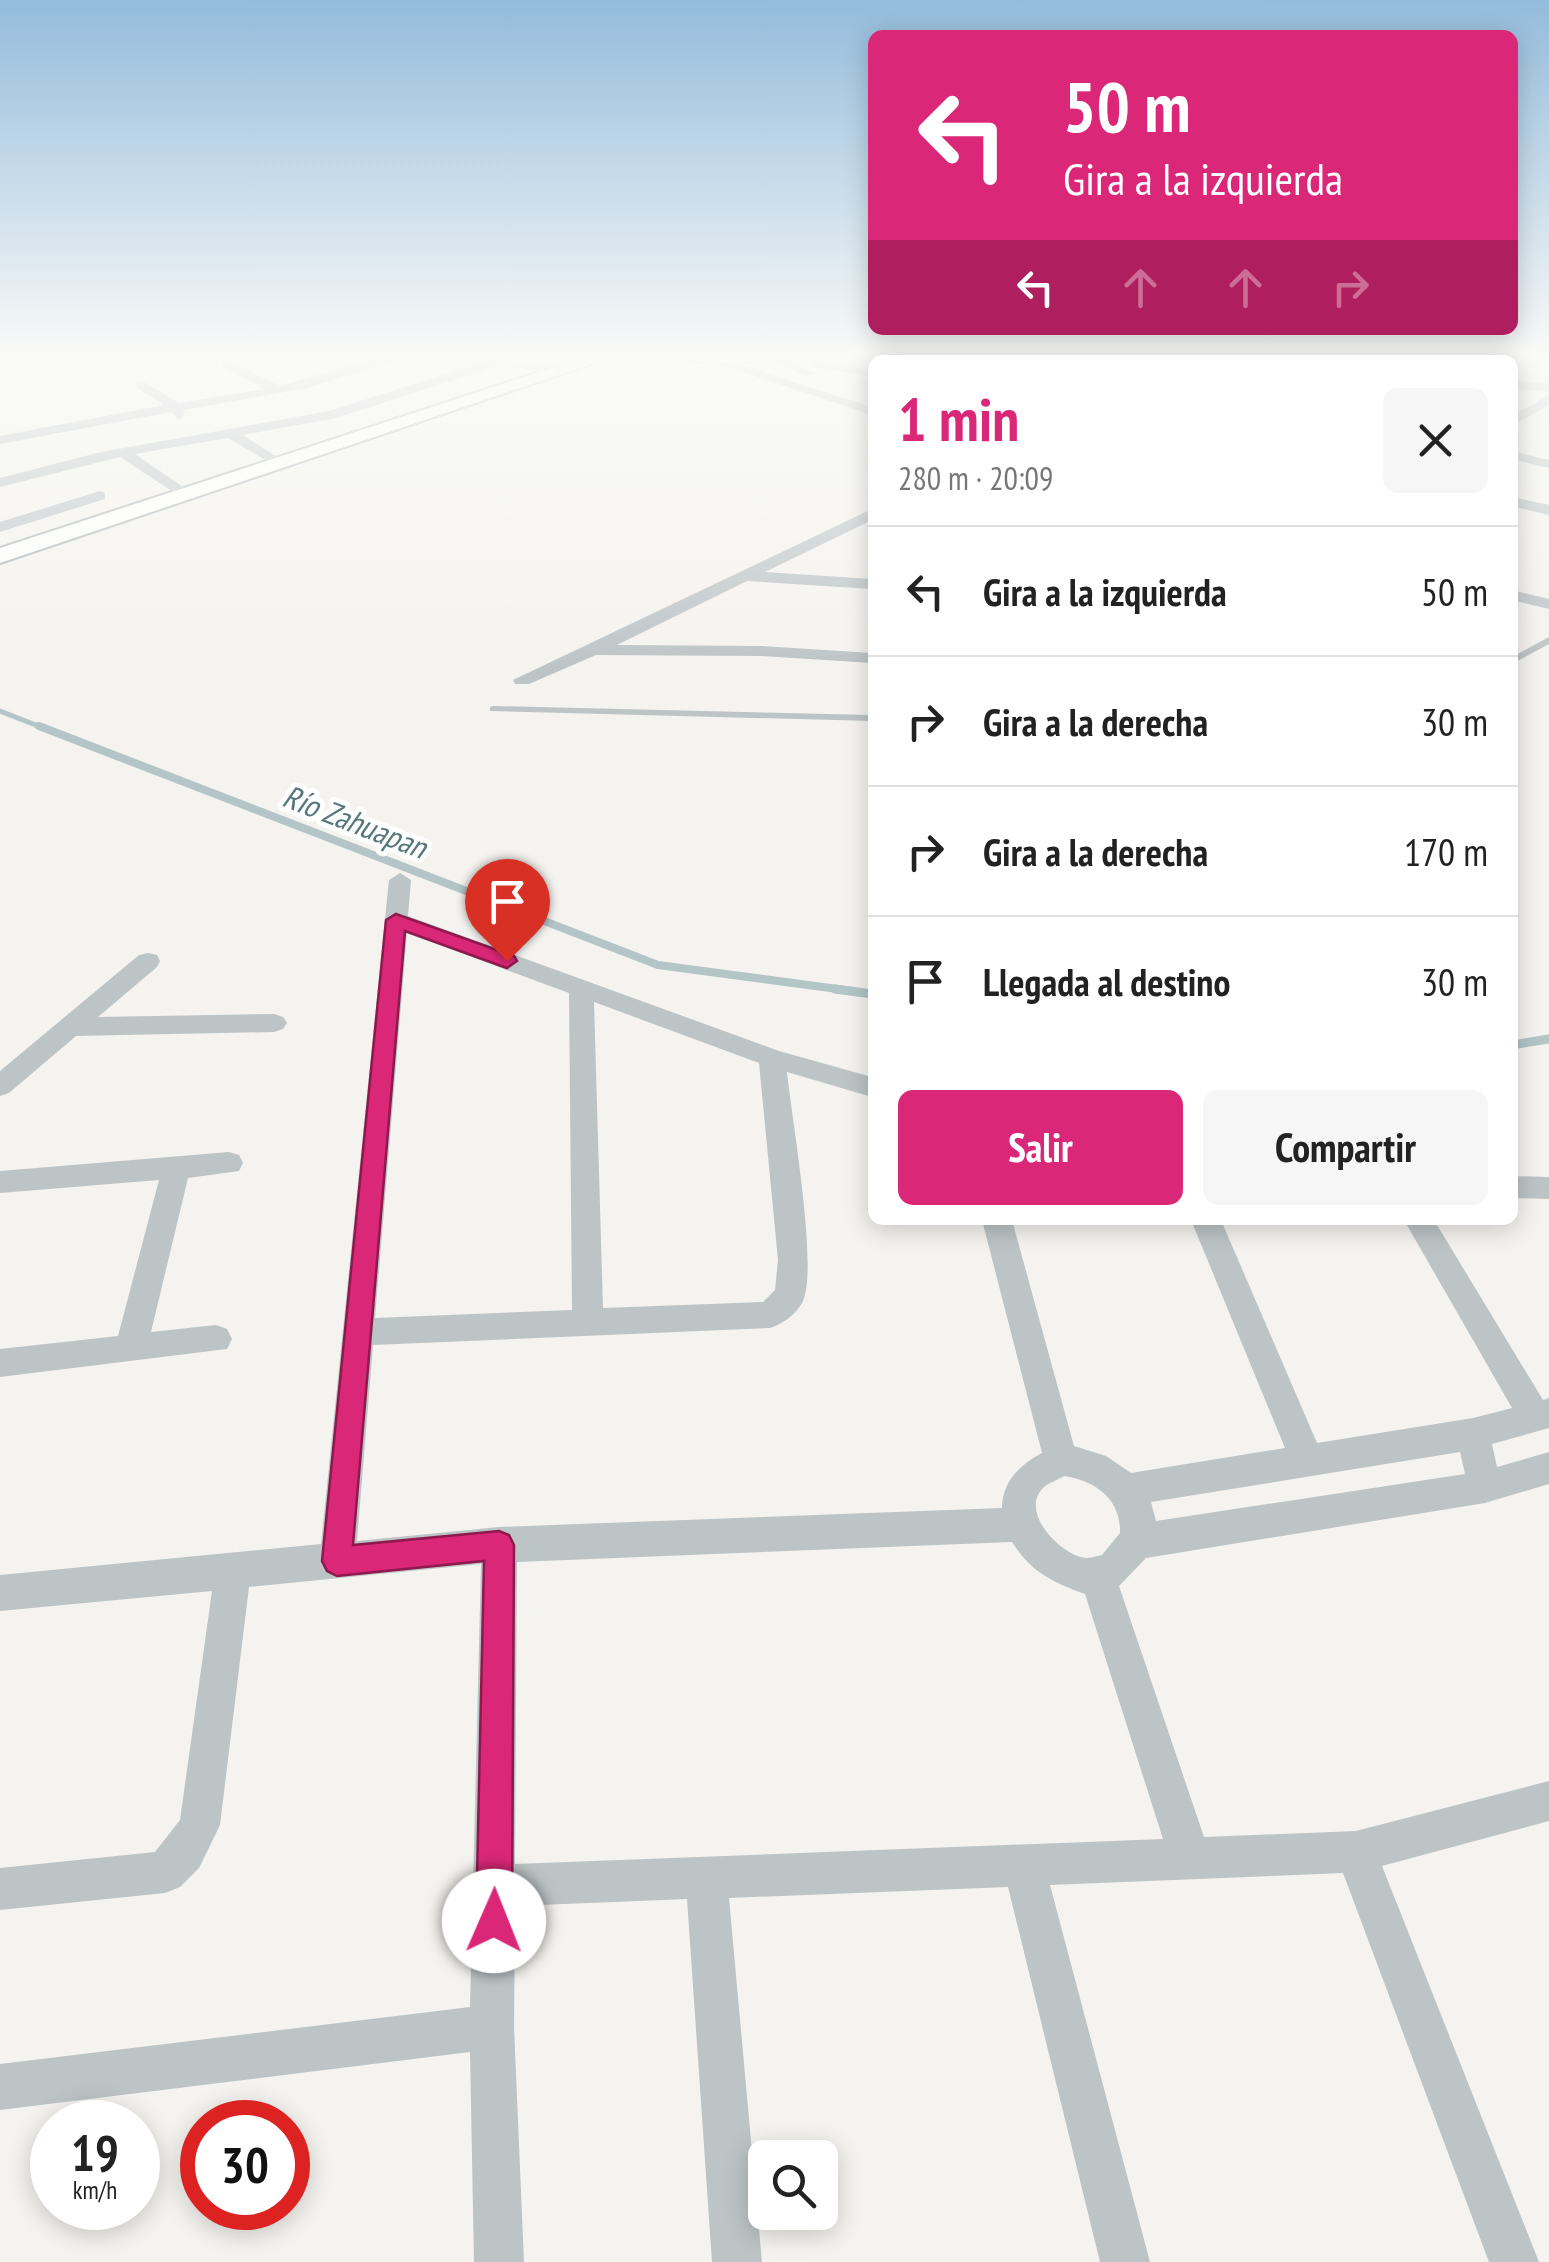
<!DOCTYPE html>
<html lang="es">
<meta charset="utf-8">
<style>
:root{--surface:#fff;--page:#f6f6f6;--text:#222;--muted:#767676;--line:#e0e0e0;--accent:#db2777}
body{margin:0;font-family:"PT Sans Narrow",sans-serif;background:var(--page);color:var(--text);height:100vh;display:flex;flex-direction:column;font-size:38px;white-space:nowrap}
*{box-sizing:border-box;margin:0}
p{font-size:32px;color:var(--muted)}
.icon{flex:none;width:55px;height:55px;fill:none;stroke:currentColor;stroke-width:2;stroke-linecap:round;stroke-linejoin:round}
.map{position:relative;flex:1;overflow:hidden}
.details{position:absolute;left:868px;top:355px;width:650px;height:870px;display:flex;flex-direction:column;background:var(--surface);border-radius:15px;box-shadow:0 5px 25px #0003}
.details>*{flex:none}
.hud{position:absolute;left:868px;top:30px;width:650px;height:305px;border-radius:15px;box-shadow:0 5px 25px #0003;background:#db2777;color:#fff;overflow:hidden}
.tools{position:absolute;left:748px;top:2140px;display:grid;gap:20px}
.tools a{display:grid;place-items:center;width:90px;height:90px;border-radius:15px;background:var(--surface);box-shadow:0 5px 25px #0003;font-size:50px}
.speed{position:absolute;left:30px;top:2100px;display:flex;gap:20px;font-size:50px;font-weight:700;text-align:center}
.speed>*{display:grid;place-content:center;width:130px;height:130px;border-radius:50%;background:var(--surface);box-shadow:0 5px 25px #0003;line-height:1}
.speed small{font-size:25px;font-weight:400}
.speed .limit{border:15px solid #d22;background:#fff;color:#111}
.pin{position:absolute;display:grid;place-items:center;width:85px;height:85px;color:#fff;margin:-102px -42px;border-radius:50% 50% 50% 0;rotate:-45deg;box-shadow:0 0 10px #0007}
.pin .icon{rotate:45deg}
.me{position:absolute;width:110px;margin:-55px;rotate:1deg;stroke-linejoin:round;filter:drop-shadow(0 0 8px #0008)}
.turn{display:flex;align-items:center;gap:35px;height:210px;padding:0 30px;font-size:45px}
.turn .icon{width:130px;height:130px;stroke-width:2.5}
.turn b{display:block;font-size:70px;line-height:85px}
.lanes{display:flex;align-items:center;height:95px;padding:0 30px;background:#0003;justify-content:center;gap:50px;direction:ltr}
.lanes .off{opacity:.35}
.round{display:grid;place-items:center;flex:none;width:105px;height:105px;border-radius:15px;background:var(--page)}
.summary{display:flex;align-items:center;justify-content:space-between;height:170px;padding:0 30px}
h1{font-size:60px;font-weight:700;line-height:75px;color:var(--accent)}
.cta{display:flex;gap:20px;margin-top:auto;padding:20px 30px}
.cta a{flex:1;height:115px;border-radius:15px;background:var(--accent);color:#fff;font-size:40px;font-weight:700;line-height:115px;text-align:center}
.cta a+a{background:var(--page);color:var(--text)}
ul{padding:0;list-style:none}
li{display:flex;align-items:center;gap:30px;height:130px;padding:0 30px;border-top:2px solid var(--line)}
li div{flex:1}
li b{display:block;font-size:38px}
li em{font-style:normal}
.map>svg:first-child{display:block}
</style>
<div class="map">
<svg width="1549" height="2262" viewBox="0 0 1549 2262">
<rect width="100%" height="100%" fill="#f4f3ef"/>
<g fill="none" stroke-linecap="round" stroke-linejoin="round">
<path stroke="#b3c5c7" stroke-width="5" d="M 0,711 L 46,729"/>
<path stroke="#b3c5c7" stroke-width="8" d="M 39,726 L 658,965 L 853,991"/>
<g stroke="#b3c5c7" stroke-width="9">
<path d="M 835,989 L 872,994"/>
<path d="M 1512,1045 L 1549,1039"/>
</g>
<g stroke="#adb6b9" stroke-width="4">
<g id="secondary">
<path d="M 597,353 L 624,353 L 0,563 L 0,548 Z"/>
<path d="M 676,353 L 767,353 C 748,367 695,367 676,353 Z"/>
</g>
</g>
<g fill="#bdc4c6" fill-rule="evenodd">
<path d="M 1549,637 L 1549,644 L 1512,664 L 1512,657 Z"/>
<path d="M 493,706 L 872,715 L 872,721 L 490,711 L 490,707 Z"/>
</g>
<g fill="#bdc4c6" fill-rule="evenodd">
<path d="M 395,353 L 443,353 L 543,366 L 537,370 L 497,366 L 336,418 L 243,435 L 277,457 L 277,463 L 272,464 L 228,438 L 135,454 L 183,487 L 186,490 L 178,495 L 120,457 L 0,487 L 0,478 L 101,452 L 329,411 L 477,364 L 407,357 L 307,388 L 184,410 L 183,418 L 178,419 L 171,412 L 0,444 L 0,436 L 164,405 L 137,388 L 137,382 L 142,381 L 179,403 L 265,389 L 223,367 L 223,361 L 227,360 L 280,386 Z"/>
<path d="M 757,353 L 773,353 L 816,373 L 805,376 Z"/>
<path d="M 1012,353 L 1105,353 L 1099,357 L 1018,357 Z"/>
<path d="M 706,354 L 872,407 L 872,415 L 706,360 Z"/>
<path d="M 816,360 L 872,368 L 872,376 L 812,367 L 810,364 Z"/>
<path d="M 1512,381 L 1549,383 L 1549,391 L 1512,389 Z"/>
<path d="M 1549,395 L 1549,405 L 1512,426 L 1512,416 Z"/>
<path d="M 1512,451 L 1549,460 L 1549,468 L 1512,459 Z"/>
<path d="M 100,491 L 105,493 L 105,499 L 0,532 L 0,522 Z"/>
<path d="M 1512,497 L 1549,505 L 1549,515 L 1512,506 Z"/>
<path d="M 872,509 L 872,520 L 765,572 L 872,579 L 872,589 L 747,581 L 617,645 L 762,646 L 872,653 L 872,663 L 762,656 L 596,655 L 529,684 L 515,684 L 513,680 Z"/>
<path d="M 1512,590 L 1549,599 L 1549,609 L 1512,600 Z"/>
<path d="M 400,873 L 411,880 L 408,916 L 779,1051 L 872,1077 L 872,1097 L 787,1072 C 792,1120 817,1259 804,1298 C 800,1312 783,1324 770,1328 L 373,1345 L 357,1541 L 499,1527 L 1002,1508 C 1002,1481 1021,1464 1042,1453 L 982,1220 L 1012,1220 L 1074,1446 L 1106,1456 L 1131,1473 L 1285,1448 L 1191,1220 L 1221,1220 L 1317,1443 L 1473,1418 L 1512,1408 L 1404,1220 L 1434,1220 L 1543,1400 L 1549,1398 L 1549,1428 L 1492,1444 L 1497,1467 L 1549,1452 L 1549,1484 L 1485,1503 L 1146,1558 L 1119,1586 L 1204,1837 L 1356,1831 L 1549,1781 L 1549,1821 L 1382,1866 L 1539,2262 L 1489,2262 L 1343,1873 L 1050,1885 L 1150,2262 L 1100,2262 L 1008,1887 L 729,1898 L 762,2262 L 712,2262 L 687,1899 L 515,1906 L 514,2027 L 524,2262 L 474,2262 L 470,2052 L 0,2110 L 0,2064 L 470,2007 L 481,1564 L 249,1587 L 220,1825 L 199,1868 L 180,1887 L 165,1893 L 0,1910 L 0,1868 L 155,1852 L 180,1820 L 212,1591 L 0,1611 L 0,1575 L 321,1544 L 389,880 ZM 407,933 L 569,993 L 572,1310 L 375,1318 ZM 594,1002 L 759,1063 L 778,1260 L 775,1290 L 763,1302 L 603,1308 ZM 1460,1452 L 1465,1474 L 1156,1521 L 1151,1502 ZM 1064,1476 C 1096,1481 1121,1499 1120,1533 L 1102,1555 C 1096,1556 1091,1558 1086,1558 C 1061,1556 1019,1512 1043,1488 C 1048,1483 1058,1480 1064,1476 ZM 1012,1542 C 1031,1572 1052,1582 1085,1594 L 1163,1839 L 515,1864 L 517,1562 Z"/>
<path d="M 148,953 L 157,955 L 160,961 L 157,967 L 98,1017 L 274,1014 L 283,1017 L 287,1023 L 283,1029 L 274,1032 L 76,1036 L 9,1093 L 0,1096 L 0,1071 L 139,955 Z"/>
<path d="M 229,1152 L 239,1155 L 243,1163 L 239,1171 L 188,1178 L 151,1332 L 216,1325 L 227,1329 L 232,1339 L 227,1349 L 0,1377 L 0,1349 L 118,1336 L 159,1180 L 0,1193 L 0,1171 Z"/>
<path d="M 1512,1176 L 1549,1177 L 1549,1199 L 1512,1198 Z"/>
</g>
<use href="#secondary" fill="#fff" fill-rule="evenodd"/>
</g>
<linearGradient id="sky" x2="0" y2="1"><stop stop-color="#93bbdb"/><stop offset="0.53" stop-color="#fafaf8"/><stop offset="1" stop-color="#fafaf8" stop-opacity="0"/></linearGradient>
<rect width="1549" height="670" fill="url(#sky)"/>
<path fill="#db2777" stroke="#8e194d" stroke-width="2.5" d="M 396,914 L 514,956 L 517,961 L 507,968 L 405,931 L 353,1545 L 499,1531 L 509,1535 L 514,1545 L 512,1921 L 507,1934 L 494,1939 L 481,1934 L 476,1921 L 484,1561 L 337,1576 L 327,1571 L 322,1561 L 386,920 Z"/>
<g text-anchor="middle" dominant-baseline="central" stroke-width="10" stroke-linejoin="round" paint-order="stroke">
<g font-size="32" font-style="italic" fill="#57777a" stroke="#fff">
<text transform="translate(355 821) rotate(21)">Río Zahuapan</text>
</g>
</g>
</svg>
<div class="tools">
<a><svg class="icon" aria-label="search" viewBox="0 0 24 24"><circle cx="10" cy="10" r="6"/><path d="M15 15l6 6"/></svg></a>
</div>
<div class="speed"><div>19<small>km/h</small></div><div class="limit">30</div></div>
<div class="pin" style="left:507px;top:961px;background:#d93025"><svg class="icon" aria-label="arrive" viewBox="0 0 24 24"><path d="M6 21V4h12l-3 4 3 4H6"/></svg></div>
<svg class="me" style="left:494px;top:1921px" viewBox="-20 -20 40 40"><circle r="19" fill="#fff"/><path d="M0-13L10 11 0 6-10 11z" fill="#db2777"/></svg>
<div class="hud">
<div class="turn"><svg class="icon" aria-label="left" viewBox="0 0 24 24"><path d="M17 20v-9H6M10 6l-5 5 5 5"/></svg><div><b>50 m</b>Gira a la izquierda</div></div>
<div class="lanes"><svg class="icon" aria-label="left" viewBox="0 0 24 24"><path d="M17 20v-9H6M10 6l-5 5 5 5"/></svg><svg class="icon off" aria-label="ahead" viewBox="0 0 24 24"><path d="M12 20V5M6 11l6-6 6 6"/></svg><svg class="icon off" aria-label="ahead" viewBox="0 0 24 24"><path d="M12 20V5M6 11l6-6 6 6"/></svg><svg class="icon off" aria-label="right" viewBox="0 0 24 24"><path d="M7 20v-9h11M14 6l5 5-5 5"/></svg></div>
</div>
<section class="details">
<div class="summary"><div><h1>1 min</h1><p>280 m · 20:09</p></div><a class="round"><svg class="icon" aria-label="close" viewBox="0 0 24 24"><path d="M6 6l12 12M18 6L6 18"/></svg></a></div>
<ul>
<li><svg class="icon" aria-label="left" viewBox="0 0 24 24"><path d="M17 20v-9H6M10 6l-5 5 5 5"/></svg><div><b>Gira a la izquierda</b></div><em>50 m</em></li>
<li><svg class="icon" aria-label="right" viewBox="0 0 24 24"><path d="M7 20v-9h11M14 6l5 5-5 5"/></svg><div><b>Gira a la derecha</b></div><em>30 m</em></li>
<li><svg class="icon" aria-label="right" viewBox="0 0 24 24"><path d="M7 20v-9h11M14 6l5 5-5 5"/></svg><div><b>Gira a la derecha</b></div><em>170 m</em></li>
<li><svg class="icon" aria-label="arrive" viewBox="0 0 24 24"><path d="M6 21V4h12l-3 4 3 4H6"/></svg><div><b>Llegada al destino</b></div><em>30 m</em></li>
</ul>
<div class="cta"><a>Salir</a><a>Compartir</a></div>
</section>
</div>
